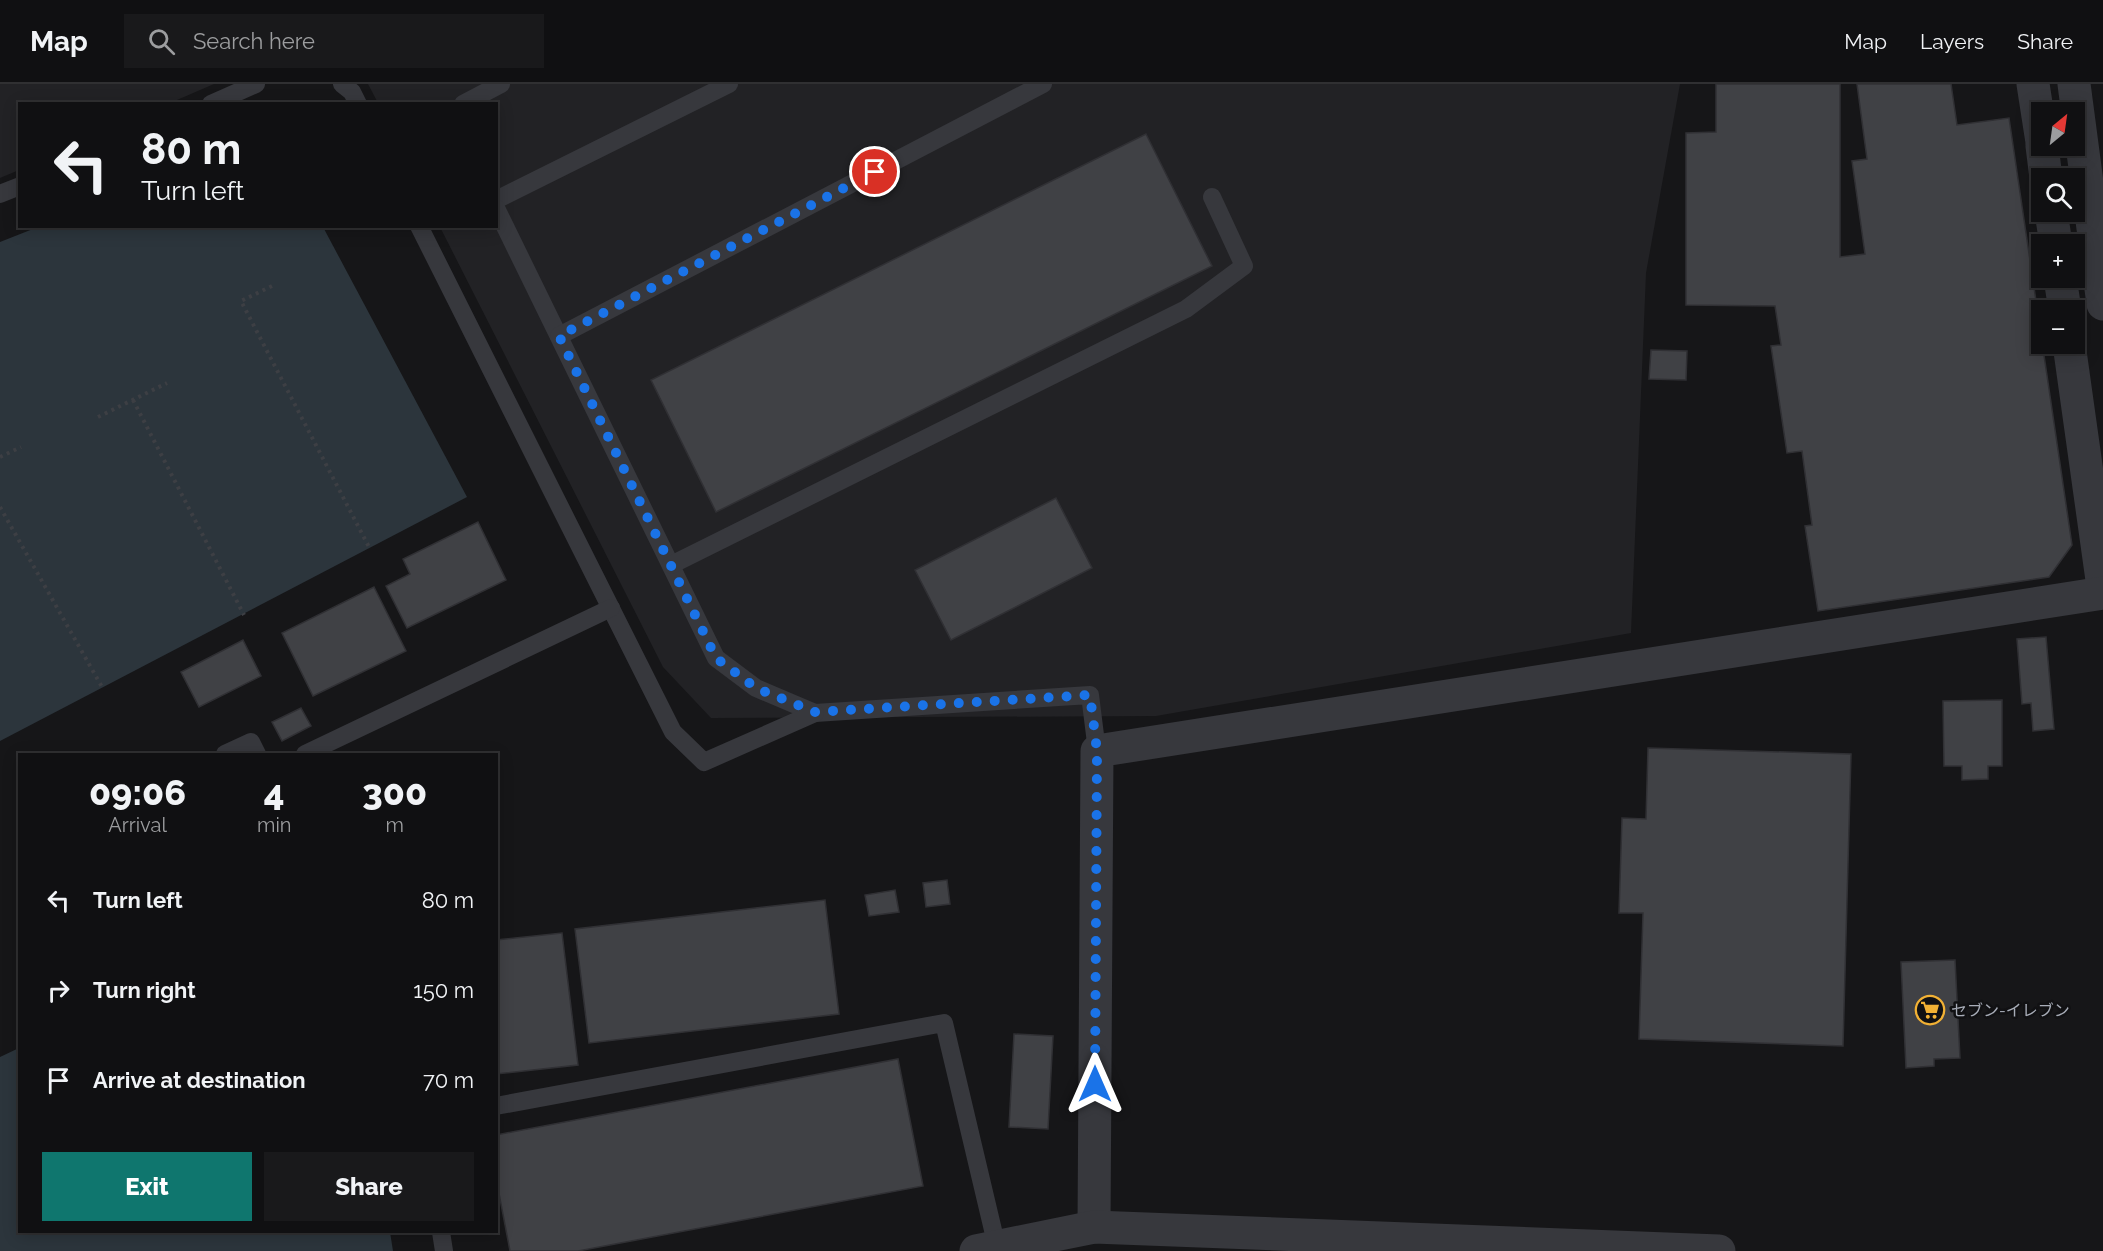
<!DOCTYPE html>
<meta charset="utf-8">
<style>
:root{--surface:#101012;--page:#19191b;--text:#f1f3f6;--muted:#9c9d9f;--line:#303032;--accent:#0f766e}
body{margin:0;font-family:Raleway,"Noto Sans JP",sans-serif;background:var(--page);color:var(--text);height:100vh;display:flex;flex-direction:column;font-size:22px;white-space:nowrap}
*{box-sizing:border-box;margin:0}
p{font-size:20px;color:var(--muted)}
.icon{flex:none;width:33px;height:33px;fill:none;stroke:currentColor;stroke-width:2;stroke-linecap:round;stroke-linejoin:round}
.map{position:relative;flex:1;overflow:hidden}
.drawer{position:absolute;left:18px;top:669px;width:480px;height:480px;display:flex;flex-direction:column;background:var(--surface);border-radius:0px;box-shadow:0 3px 15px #0003,0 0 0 2px var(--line)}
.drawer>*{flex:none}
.top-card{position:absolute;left:18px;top:18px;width:480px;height:126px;border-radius:0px;box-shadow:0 3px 15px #0003,0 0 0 2px var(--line);background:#101012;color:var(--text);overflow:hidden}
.needle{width:39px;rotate:29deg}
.controls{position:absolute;left:2031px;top:18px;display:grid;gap:12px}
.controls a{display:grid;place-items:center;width:54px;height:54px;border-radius:0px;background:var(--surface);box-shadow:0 3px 15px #0003,0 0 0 2px var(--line);font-size:30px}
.pin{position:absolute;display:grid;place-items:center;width:51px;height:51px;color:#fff;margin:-26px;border:3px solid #fff;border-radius:50%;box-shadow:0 2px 6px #0007}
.me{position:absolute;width:66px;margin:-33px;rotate:0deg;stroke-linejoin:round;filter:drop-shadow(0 0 4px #0008)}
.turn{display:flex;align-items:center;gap:21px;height:126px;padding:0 24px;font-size:27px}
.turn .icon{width:78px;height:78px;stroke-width:2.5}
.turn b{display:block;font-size:42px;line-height:51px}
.eta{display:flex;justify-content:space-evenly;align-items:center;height:102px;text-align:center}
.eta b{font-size:36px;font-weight:800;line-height:42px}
.primary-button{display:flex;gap:12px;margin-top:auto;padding:12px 24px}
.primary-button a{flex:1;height:69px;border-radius:0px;background:var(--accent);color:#fff;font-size:24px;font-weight:800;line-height:69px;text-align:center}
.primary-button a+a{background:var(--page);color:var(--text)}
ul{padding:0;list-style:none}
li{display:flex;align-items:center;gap:18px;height:90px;padding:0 24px}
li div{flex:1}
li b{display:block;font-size:22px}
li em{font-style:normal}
header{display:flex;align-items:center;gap:36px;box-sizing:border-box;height:84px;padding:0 30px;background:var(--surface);border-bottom:2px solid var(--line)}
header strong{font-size:28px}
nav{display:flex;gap:33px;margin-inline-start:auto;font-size:21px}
.search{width:420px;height:54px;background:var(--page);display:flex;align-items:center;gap:15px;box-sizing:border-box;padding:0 21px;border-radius:0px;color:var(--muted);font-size:22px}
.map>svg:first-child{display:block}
</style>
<header>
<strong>Map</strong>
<div class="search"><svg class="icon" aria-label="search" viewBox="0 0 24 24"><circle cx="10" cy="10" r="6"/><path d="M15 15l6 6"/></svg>Search here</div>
<nav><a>Map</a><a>Layers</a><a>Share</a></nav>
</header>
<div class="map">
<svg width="2103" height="1167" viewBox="0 0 2103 1167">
<rect width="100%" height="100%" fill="#161618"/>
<g fill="#222225">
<path d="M 0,0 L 214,0 L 170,19 L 20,20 L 19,86 L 0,94 Z"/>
<path d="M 368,0 L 1680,0 L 1646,189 L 1631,549 L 1156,632 L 711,634 L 663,583 L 440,143 L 496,142 L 496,20 L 378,19 Z"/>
</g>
<g fill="#2c353c">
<path d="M 38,143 L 323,143 L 467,413 L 0,657 L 0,158 Z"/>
<path d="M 19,964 L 20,1148 L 390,1148 L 393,1167 L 0,1167 L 0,973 Z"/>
</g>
<g fill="#404145" stroke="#303034" stroke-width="1.5">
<path d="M 1716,0 L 1840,0 L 1840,173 L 1865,170 L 1852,77 L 1867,75 L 1857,0 L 1951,0 L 1957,41 L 2009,34 L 2072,461 L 2049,493 L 1818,527 L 1805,442 L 1812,441 L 1802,367 L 1787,369 L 1771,262 L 1781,261 L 1775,222 L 1686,221 L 1686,49 L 1716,48 Z"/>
<path d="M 1146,50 L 1212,182 L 716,428 L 651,296 Z"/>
<path d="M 1651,266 L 1687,267 L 1686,296 L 1649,295 Z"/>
<path d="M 1056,414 L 1092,484 L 951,556 L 915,486 Z"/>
<path d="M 478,438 L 506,496 L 407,544 L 386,502 L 410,490 L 403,475 Z"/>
<path d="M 374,503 L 406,567 L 313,612 L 282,549 Z"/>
<path d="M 2046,553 L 2054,645 L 2033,647 L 2031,619 L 2022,620 L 2017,555 Z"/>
<path d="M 243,556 L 261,592 L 199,623 L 181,588 Z"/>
<path d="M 2002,616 L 2002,682 L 1988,682 L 1988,695 L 1962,696 L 1962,682 L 1944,682 L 1943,617 Z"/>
<path d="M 301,624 L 311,642 L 282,657 L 272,638 Z"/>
<path d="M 1648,664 L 1851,670 L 1843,962 L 1639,955 L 1643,829 L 1619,829 L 1622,734 L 1646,735 Z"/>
<path d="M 947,796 L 950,820 L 926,823 L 923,799 Z"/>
<path d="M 895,806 L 899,828 L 869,832 L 865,811 Z"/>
<path d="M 825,816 L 839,930 L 589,959 L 575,845 Z"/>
<path d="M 562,849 L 578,981 L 496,990 L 496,856 Z"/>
<path d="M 1955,876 L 1960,974 L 1934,975 L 1934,982 L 1906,984 L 1901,878 Z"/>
<path d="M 1014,950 L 1053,952 L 1048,1045 L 1009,1043 Z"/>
<path d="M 898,975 L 923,1102 L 578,1167 L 510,1167 L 496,1094 L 496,1051 Z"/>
</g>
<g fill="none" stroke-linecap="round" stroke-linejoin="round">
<g stroke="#3d3f44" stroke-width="4" stroke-dasharray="3 4.5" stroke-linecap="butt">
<path d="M 272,202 L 241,217 L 370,465"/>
<path d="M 133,316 L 244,531"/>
<path d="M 98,333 L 167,299"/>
<path d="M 0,373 L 21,363"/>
<path d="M 0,423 L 102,603"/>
</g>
<g stroke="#37383d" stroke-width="18">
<path d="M 342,0 L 352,8 L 358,20"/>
<path d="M 211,20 L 256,0"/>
<path d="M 463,20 L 501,0"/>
<path d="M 0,110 L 20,102"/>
<path d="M 496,116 L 729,0"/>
<path d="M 496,124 L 716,574 L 756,604 L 815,629 L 1090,611 L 1097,667"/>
<path d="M 419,142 L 673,648 L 704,678 L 815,629"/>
<path d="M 559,252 L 1043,0"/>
<path d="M 671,481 L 1186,225 L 1244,182 L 1212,113"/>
<path d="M 225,670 L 251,658 L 257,670"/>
<path d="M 305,670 L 611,524"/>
<path d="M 496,1022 L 944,939 L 997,1163"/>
<path d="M 441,1148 L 444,1167"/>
</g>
<g stroke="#37383d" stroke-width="33">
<path d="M 2033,0 L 2042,58"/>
<path d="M 2042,62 L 2046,94"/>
<path d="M 2051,128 L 2056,160"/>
<path d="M 2060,194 L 2065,226"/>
<path d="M 2069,260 L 2103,503"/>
<path d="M 1094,1143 L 1097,667 L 2103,509"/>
</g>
<g stroke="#37383d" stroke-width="33">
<path d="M 2074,0 L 2103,220"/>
<path d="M 976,1167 L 1094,1143 L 1719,1167"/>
</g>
</g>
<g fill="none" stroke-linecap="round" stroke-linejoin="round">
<path stroke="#1a73e8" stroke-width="10" stroke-dasharray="0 18" d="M 875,88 L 559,252 L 716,574 L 756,604 L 815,628 L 1090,611 L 1097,667 L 1095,1000"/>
</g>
<defs>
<g id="supermarket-ring" transform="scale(1.5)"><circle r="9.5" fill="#111113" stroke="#f2b134" stroke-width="1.5"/><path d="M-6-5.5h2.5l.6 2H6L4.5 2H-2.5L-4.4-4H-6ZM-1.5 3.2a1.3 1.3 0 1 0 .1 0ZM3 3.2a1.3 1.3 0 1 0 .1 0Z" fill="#f2b134"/></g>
</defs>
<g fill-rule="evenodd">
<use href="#supermarket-ring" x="1930" y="926"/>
</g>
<g text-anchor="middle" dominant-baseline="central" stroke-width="5" stroke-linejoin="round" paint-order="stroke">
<g font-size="16" fill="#a8adb8" stroke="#111113" text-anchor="start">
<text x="1951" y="926">セブン-イレブン</text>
</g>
</g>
</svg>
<div class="controls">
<a><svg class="needle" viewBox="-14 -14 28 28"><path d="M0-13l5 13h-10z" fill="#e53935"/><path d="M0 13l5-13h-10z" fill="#9c9d9f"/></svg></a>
<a><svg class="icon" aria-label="search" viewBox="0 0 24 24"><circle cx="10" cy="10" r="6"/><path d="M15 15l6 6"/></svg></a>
<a>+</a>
<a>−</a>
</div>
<div class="pin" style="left:875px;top:88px;background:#d93025"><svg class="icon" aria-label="arrive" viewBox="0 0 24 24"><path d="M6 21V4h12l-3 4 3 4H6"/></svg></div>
<svg class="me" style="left:1095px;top:1000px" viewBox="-20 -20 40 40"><path d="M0-17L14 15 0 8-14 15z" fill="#1a73e8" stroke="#fff" stroke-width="4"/></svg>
<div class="top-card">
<div class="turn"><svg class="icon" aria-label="left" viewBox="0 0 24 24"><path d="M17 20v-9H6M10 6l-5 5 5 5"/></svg><div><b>80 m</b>Turn left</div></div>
</div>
<section class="drawer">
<div class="eta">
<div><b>09:06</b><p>Arrival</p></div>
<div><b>4</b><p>min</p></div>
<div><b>300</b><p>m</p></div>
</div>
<ul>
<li><svg class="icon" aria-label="left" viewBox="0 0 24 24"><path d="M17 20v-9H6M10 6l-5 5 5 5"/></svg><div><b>Turn left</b></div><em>80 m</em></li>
<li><svg class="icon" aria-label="right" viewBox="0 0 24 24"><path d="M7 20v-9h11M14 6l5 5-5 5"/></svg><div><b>Turn right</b></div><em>150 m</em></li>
<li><svg class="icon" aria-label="arrive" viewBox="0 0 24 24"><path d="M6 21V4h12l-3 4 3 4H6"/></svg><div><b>Arrive at destination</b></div><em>70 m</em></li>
</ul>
<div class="primary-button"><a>Exit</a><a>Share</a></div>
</section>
</div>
